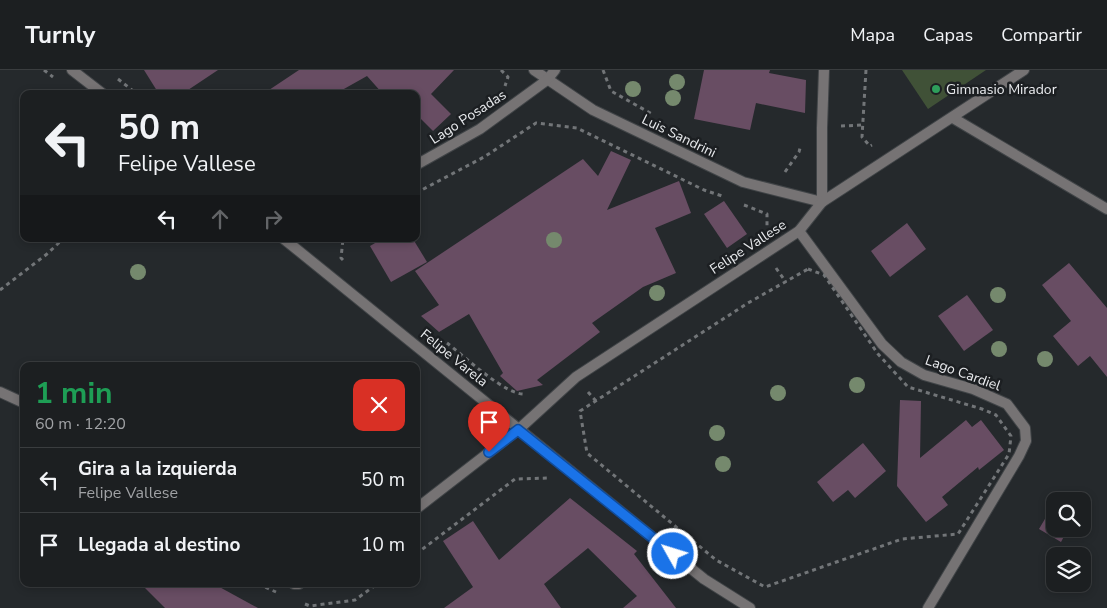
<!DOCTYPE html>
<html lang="es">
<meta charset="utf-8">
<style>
:root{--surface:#1c1f21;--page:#25272a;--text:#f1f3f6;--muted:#a0a2a5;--line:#3a3d3f}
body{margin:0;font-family:"Nunito Sans",sans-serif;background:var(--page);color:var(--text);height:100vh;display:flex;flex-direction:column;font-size:19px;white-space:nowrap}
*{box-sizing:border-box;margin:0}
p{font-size:16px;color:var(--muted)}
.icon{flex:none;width:28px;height:28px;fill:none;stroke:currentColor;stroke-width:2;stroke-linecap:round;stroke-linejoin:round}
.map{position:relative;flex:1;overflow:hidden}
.sheet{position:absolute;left:20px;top:292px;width:400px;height:225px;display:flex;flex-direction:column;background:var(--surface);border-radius:10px;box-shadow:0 2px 8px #0003,0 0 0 1px var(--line)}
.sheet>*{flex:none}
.hud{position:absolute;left:20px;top:20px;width:400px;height:152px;border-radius:10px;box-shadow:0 2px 8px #0003,0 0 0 1px var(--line);background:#1c1f21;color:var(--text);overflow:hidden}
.buttons{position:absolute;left:1046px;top:422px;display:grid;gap:10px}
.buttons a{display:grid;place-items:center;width:45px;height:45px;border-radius:10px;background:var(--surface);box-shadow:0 2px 8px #0003,0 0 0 1px var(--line);font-size:25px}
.pin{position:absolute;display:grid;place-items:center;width:42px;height:42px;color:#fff;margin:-51px -21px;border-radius:50% 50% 50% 0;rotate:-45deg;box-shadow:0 0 5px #0007}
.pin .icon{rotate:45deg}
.me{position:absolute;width:55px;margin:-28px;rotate:309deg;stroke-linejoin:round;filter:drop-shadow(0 0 4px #0008)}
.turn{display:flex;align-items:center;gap:18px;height:105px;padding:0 15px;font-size:22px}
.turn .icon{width:65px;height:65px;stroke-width:2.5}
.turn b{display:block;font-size:35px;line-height:42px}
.lanes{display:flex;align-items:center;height:48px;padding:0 15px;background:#0003;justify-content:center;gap:25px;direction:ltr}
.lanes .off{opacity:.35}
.round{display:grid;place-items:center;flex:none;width:52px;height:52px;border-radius:10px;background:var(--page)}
.headline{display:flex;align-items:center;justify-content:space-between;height:85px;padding:0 15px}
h1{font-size:30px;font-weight:700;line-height:38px;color:#1e9e55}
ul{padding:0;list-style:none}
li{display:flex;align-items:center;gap:15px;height:65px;padding:0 15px;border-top:1px solid var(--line)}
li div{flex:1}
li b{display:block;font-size:19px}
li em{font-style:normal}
header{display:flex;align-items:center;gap:30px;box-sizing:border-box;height:70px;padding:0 25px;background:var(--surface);border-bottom:1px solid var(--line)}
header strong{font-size:24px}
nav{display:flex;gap:28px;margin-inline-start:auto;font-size:18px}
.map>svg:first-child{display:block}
</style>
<header>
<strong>Turnly</strong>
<nav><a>Mapa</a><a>Capas</a><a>Compartir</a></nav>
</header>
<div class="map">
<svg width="1107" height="538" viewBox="0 0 1107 538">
<rect width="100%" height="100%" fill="#25292c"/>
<path fill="#405137" d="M 902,0 L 986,0 L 928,39 Z"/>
<g fill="#684d63">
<path d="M 144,0 L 218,0 L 182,24 L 159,24 Z"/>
<path d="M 299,0 L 454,0 L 431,24 L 451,44 L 433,61 L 416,44 L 416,24 L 383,24 L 367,6 L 335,24 L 263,24 Z"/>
<path d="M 704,0 L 770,0 L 769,3 L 806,10 L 805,43 L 756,33 L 750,60 L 694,49 Z"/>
<path d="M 611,81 L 631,90 L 607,140 L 679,111 L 691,143 L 655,158 L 676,203 L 643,217 L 592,253 L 600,262 L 537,310 L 543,315 L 517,321 L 500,306 L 503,303 L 469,244 L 439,262 L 421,246 L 439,235 L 415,201 L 583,89 L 598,106 Z"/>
<path d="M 724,131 L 747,164 L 727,178 L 704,144 Z"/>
<path d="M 907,153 L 926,179 L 890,207 L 871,181 Z"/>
<path d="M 382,169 L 413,169 L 427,192 L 391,212 L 370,176 Z"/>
<path d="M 1069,193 L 1107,238 L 1107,307 L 1090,286 L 1078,296 L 1053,266 L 1071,251 L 1042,215 Z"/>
<path d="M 967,225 L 993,260 L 964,281 L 938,246 Z"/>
<path d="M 900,330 L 921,331 L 920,388 L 966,350 L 972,357 L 981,350 L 1004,380 L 979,400 L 978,397 L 942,427 L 948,435 L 926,452 L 897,416 Z"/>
<path d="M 863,373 L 886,401 L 855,428 L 848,420 L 833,432 L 817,412 Z"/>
<path d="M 570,428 L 637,481 L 634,484 L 676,538 L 623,538 L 637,526 L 588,478 L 544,514 L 561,538 L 444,538 L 473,517 L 443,471 L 473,451 L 499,490 Z"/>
<path d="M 1055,432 L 1055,459 L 1068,459 L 1061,472 L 1039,459 Z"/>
<path d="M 141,514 L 214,514 L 258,538 L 165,538 Z"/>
</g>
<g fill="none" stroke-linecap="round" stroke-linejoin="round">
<g stroke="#404447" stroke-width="12">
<g id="minor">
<path d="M 72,0 L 103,24"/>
<path d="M 534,0 L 593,40 L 743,112 L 822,132"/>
<path d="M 953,48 L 1107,139"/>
<path d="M 416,95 L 480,59 L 547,10 L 555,0"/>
<path d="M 822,132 L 822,58 L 824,0"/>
<path d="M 799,161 L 882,274 L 901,292 L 924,305 L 973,319 L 1007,334 L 1025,358 L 1026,371 L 1019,386 L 928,538"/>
<path d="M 284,169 L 704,509 L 750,538"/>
<path d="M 0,322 L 24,333"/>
<path d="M 416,439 L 518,360 L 576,307 L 799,161 L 822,132 L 1024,0"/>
<path d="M 294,514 L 299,514"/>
</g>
</g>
<g stroke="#727578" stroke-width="3" stroke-dasharray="4 4" stroke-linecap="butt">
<path d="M 44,0 L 53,7"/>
<path d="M 501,0 L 508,7 L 505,16"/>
<path d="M 603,0 L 611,21 L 652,44"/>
<path d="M 866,0 L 862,67 L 870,76 L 872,75"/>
<path d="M 118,9 L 137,24"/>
<path d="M 841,56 L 863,55"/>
<path d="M 785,102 L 799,82 L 800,78"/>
<path d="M 416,123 L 484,87 L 536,53 L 577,58 L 704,120 L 722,126"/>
<path d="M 744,135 L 767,144 L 767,158"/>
<path d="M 343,190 L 341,188 L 343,169"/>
<path d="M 776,198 L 786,212"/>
<path d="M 808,199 L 824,205 L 878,284 L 908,317 L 982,339 L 996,345 L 1011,366 L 1009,384 L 958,464 L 902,469 L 765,517 L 716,490 L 587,383 L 580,341 L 748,233 Z"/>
<path d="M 0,220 L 47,184 L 63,169"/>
<path d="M 447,273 C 463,285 507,327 526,324"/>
<path d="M 588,322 L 596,331"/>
<path d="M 416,484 L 515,409 L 548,408"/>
<path d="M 258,514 L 276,522"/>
<path d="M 305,534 L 310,536 L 355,530 L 377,514"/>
</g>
<use href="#minor" stroke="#767374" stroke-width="10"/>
</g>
<g fill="#75896d">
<circle cx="677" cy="12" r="8"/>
<circle cx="633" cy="19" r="8"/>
<circle cx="673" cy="28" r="8"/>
<circle cx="554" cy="170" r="8"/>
<circle cx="138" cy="202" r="8"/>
<circle cx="657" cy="223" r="8"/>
<circle cx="998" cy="225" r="8"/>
<circle cx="999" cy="279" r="8"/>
<circle cx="1045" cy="289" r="8"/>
<circle cx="857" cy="315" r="8"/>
<circle cx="778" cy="323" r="8"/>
<circle cx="717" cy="363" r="8"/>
<circle cx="723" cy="394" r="8"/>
</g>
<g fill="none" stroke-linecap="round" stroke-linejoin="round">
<g stroke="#114b97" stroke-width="12">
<path id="route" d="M 489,382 L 518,360 L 673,484"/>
</g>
<use href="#route" stroke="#1a73e8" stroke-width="9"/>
</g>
<circle fill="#2e9e5b" stroke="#1c1f22" stroke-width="2" cx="936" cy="19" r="5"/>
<g text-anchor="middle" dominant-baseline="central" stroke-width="5" stroke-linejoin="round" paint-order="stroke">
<g font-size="14" fill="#e9ebee" stroke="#1c1f22" text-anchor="start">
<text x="946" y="19">Gimnasio Mirador</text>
</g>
<g font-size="14" fill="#e9ebee" stroke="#1c1f22">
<text transform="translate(468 47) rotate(-33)">Lago Posadas</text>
<text transform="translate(679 66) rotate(26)">Luis Sandrini</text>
<text transform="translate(748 177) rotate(-33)">Felipe Vallese</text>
<text transform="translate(454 288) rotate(39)">Felipe Varela</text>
<text transform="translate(963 303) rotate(20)">Lago Cardiel</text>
</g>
</g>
</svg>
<div class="buttons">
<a><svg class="icon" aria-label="search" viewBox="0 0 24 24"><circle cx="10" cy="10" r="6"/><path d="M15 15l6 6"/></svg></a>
<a><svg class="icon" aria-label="layers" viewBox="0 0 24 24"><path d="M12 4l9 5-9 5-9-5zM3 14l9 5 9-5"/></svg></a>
</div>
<div class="pin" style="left:489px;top:382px;background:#d93025"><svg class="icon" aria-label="arrive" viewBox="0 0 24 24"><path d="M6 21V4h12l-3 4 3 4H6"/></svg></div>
<svg class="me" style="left:673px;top:484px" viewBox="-20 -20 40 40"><circle r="17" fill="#1a73e8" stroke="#fff" stroke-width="3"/><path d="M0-11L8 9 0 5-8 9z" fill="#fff"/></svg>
<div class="hud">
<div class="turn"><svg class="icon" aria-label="left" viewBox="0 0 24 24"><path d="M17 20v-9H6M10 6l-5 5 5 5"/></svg><div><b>50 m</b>Felipe Vallese</div></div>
<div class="lanes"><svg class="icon" aria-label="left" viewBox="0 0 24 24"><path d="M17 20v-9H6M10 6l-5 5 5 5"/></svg><svg class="icon off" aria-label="ahead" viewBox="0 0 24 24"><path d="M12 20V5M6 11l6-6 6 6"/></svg><svg class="icon off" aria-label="right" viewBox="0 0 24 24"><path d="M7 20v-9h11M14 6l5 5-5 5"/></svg></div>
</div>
<section class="sheet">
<div class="headline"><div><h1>1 min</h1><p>60 m · 12:20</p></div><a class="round" style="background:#d93025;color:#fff"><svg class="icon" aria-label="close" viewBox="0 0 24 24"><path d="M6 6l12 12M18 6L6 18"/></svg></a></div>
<ul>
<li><svg class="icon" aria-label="left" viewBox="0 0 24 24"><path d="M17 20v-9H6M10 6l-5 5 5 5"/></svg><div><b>Gira a la izquierda</b><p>Felipe Vallese</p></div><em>50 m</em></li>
<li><svg class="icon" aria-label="arrive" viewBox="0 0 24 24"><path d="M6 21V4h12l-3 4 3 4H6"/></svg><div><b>Llegada al destino</b></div><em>10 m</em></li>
</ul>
</section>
</div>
